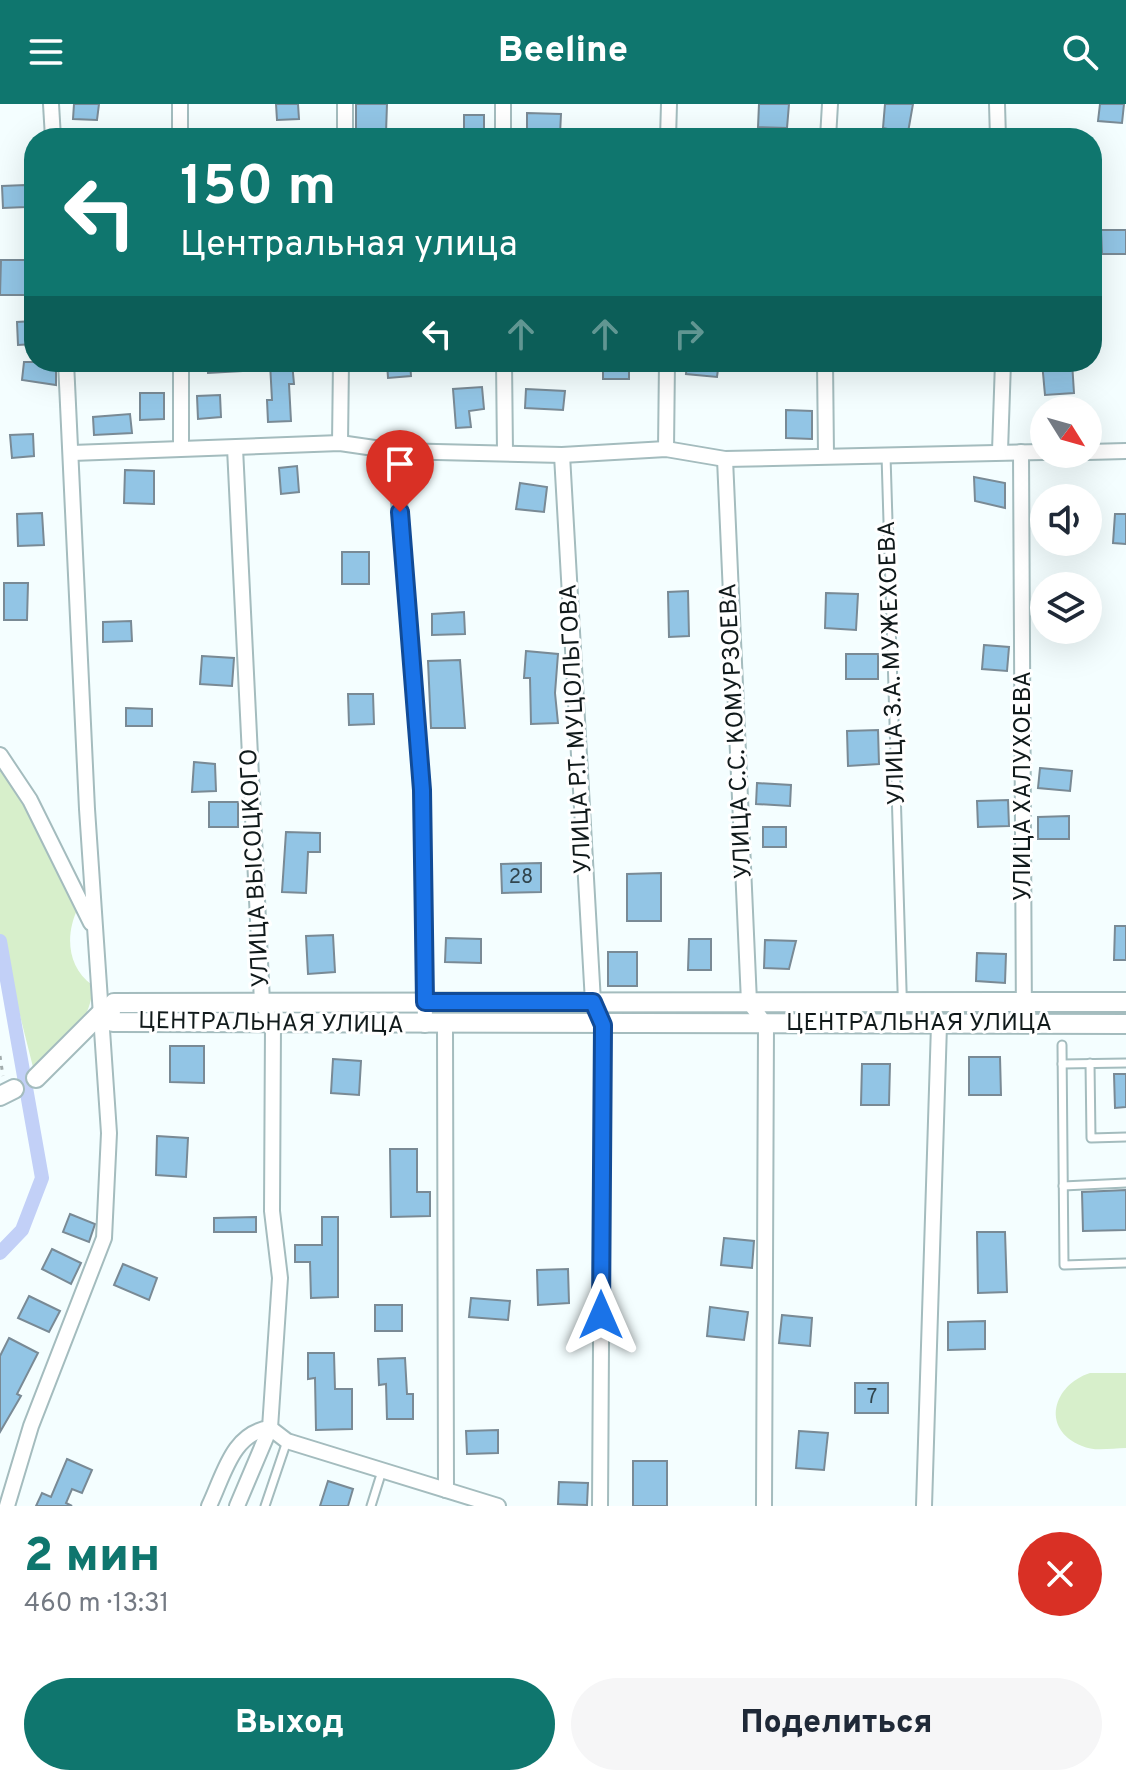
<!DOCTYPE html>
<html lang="ru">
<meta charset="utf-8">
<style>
:root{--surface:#fff;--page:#f6f6f7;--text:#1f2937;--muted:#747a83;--accent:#0f766e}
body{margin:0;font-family:Overpass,sans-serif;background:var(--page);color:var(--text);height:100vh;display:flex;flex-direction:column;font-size:30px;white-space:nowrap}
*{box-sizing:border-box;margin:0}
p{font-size:26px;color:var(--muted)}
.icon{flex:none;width:44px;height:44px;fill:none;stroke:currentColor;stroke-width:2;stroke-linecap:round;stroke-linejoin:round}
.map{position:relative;height:1402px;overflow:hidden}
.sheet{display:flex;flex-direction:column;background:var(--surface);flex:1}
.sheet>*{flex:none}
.top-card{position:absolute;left:24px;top:24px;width:1078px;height:244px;border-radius:32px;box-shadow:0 8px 32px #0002;background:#0f766e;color:#fff;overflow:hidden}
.needle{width:52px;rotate:127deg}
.fabs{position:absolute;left:1030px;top:292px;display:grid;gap:16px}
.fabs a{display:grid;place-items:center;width:72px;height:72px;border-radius:50%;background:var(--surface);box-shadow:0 8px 32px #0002;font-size:40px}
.pin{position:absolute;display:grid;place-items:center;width:68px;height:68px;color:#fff;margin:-82px -34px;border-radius:50% 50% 50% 0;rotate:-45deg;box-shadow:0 0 8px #0007}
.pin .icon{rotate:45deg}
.me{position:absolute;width:88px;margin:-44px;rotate:0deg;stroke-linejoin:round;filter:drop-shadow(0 0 6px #0008)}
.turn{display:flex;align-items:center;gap:28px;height:168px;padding:0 24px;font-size:36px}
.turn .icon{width:104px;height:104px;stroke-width:2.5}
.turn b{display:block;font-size:56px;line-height:68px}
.lanes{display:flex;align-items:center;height:76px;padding:0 24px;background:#0003;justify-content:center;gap:40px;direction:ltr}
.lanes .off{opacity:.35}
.round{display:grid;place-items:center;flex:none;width:84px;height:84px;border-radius:42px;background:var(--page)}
.overview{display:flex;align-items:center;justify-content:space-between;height:136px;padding:0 24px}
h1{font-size:48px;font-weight:800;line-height:60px;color:var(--accent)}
.action{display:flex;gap:16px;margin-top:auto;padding:16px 24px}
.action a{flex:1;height:92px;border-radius:48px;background:var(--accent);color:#fff;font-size:32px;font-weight:800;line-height:92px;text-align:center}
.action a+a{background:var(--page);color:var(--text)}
header{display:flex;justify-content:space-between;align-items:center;height:104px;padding:0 24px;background:var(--accent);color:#fff;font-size:36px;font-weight:800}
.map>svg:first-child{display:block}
</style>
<header><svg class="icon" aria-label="menu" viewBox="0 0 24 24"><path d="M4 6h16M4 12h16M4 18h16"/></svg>Beeline<svg class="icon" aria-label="search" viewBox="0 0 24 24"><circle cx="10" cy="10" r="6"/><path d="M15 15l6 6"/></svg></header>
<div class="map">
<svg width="1126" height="1402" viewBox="0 0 1126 1402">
<rect width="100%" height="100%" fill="#f4feff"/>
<g fill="#d7efcb">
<path d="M 0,651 L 78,804 C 65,831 67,862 92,881 C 94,919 59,942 34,967 L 0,832 Z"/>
<path d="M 1090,1269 L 1126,1269 L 1126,1344 C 1112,1344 1094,1348 1082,1342 C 1040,1325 1053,1281 1090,1269 Z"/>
</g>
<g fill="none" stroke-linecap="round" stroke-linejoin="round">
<path stroke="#c2d0f7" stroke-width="14" d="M 0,837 L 42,1074 L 22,1126 L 0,1149"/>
</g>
<g fill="#92c5e5" stroke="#798a95" stroke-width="2">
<path d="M 74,0 L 99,0 L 97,16 L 73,15 Z"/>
<path d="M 276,0 L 298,0 L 299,15 L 277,16 Z"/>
<path d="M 356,0 L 387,0 L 386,29 L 356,28 Z"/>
<path d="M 759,0 L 789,0 L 787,24 L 758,23 Z"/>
<path d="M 885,0 L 913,0 L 907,34 L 888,34 L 888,25 L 883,24 Z"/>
<path d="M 1100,0 L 1124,0 L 1122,19 L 1098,17 Z"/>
<path d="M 527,9 L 561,10 L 560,30 L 527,30 Z"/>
<path d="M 464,11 L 484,11 L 484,32 L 464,31 Z"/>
<path d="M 25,81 L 26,103 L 3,104 L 2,82 Z"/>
<path d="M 1101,126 L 1126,126 L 1126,150 L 1102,150 Z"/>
<path d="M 1,156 L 28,156 L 28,191 L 0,191 Z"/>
<path d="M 34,217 L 34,240 L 18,241 L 17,218 Z"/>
<path d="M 24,258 L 56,258 L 56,281 L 22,276 Z"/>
<path d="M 207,258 L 242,258 L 242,267 L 208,269 Z"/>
<path d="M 292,258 L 294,280 L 289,280 L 291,317 L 268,318 L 267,296 L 272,296 L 270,259 Z"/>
<path d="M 387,258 L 410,258 L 411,272 L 388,274 Z"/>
<rect x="603" y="258" width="26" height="17"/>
<path d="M 687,258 L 719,258 L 717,273 L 686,270 Z"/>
<path d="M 1042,258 L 1072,258 L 1074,289 L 1045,291 Z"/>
<path d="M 482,283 L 484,305 L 469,307 L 471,323 L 456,324 L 453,285 Z"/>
<path d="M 526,285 L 565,287 L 563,306 L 525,304 Z"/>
<path d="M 140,289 L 164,289 L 164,315 L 140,316 Z"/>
<path d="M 220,291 L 221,313 L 198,315 L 197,292 Z"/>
<path d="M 786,306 L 812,307 L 812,335 L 786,334 Z"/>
<path d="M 130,310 L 132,329 L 94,331 L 93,313 Z"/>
<path d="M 33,330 L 34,352 L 12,354 L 10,331 Z"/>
<path d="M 297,362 L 299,388 L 281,390 L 279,364 Z"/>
<path d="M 125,366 L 154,367 L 154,400 L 124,399 Z"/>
<path d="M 974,373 L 1005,379 L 1005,404 L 975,397 Z"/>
<path d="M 520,379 L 547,383 L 544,408 L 516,405 Z"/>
<path d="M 42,409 L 44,441 L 18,442 L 17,410 Z"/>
<path d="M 1115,410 L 1126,410 L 1126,440 L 1113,439 Z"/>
<rect x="342" y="448" width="27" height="32"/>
<path d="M 4,479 L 28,479 L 27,516 L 4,516 Z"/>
<path d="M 688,487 L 689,532 L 669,533 L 668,488 Z"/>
<path d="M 826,489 L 858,490 L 856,526 L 825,524 Z"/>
<path d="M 464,508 L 465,530 L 432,531 L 432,510 Z"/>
<path d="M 131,517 L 132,537 L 103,538 L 103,518 Z"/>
<path d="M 984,541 L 1009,543 L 1007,567 L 982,565 Z"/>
<path d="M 526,547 L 558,550 L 555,589 L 558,619 L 531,620 L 530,574 L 524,574 Z"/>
<rect x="846" y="550" width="32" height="25"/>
<path d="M 202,552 L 234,554 L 232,582 L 200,580 Z"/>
<path d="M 460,556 L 465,624 L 431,624 L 428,557 Z"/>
<path d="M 348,590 L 373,590 L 374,620 L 349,621 Z"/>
<path d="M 126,604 L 152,605 L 152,622 L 126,622 Z"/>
<path d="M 878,626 L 879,660 L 848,662 L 847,627 Z"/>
<path d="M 194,658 L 215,660 L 216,687 L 192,688 Z"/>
<path d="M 1040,664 L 1072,667 L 1070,687 L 1038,684 Z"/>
<path d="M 757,679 L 791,681 L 790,702 L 756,700 Z"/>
<path d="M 1008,696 L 1009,722 L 978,723 L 977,697 Z"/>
<rect x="209" y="698" width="29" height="25"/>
<path d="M 1069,712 L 1069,735 L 1038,735 L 1038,713 Z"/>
<rect x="763" y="723" width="23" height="20"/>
<path d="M 286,728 L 320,729 L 320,748 L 308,748 L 306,789 L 282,788 Z"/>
<path d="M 541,759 L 541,788 L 502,789 L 501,760 Z"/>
<path d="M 661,769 L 661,817 L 627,817 L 627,770 Z"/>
<path d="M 1115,822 L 1126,822 L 1126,856 L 1114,856 Z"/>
<path d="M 333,831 L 335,868 L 308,870 L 306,832 Z"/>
<path d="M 446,834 L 481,835 L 481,859 L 445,858 Z"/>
<path d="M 689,835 L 711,835 L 711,866 L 688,866 Z"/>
<path d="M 765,836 L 796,837 L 789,865 L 764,864 Z"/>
<rect x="608" y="848" width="29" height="34"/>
<path d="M 977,849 L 1006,850 L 1005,879 L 976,877 Z"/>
<path d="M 170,942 L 204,942 L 204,979 L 170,978 Z"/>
<path d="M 969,953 L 1000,953 L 1001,991 L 969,991 Z"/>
<path d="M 333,955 L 361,957 L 359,991 L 331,989 Z"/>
<path d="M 862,960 L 890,960 L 889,1001 L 861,1001 Z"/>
<path d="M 1114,970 L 1126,970 L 1126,1003 L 1115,1004 Z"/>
<path d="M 157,1032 L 188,1034 L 186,1073 L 156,1071 Z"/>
<path d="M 390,1045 L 417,1045 L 417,1088 L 430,1088 L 430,1112 L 391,1113 Z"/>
<path d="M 1126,1086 L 1126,1126 L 1083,1127 L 1082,1088 Z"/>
<path d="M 70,1110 L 95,1120 L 89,1138 L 63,1128 Z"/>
<path d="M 256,1113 L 256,1128 L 214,1128 L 214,1114 Z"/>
<path d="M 322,1113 L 338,1113 L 338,1193 L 311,1194 L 310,1158 L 295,1158 L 295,1141 L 322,1141 Z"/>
<path d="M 977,1128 L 1005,1128 L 1007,1188 L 978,1189 Z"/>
<path d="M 724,1134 L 754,1137 L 752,1164 L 721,1161 Z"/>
<path d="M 52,1145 L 81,1159 L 71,1180 L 42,1165 Z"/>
<path d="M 123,1160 L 157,1174 L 149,1196 L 114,1181 Z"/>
<path d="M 568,1165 L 569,1199 L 538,1201 L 537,1166 Z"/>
<path d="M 29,1192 L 60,1207 L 49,1228 L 18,1214 Z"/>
<path d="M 471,1194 L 510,1197 L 508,1216 L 469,1213 Z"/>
<rect x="375" y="1201" width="27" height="26"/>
<path d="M 710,1203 L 748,1208 L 744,1236 L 707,1232 Z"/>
<path d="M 782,1211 L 812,1214 L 810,1242 L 779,1239 Z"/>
<path d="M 985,1217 L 985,1245 L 948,1246 L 948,1218 Z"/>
<path d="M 9,1234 L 38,1249 L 17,1290 L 21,1292 L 0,1328 L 0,1252 Z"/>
<path d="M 308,1249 L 334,1249 L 335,1285 L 352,1285 L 352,1325 L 316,1326 L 315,1274 L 308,1275 Z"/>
<path d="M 405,1254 L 407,1290 L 413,1290 L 413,1315 L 387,1315 L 386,1280 L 379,1281 L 378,1255 Z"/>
<rect x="855" y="1279" width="33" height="30"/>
<path d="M 498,1326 L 498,1349 L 467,1350 L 466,1327 Z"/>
<path d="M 799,1327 L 828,1329 L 824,1366 L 796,1364 Z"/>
<path d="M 67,1355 L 92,1366 L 82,1389 L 72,1385 L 66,1399 L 72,1402 L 36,1402 L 42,1389 L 51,1393 Z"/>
<rect x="633" y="1357" width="34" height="45"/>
<path d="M 328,1377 L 353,1385 L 348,1402 L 320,1402 Z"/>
<path d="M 559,1378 L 588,1379 L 587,1401 L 558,1400 Z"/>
</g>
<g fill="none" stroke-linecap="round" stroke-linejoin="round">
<g stroke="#a4bcbe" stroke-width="11">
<g id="lane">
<path d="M 886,351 L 903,918"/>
<path d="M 1062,941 L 1064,1161 L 1126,1159"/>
<path d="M 1090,959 L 1091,1034 L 1126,1033"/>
<path d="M 1062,960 L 1126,959"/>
<path d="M 1063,1082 L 1126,1079"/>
<path d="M 265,1402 L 287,1337"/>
<path d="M 371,1402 L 382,1367"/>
</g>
</g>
<g stroke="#a4bcbe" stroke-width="18">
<g id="street">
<path d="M 51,0 L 53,34"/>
<path d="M 180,0 L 180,34"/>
<path d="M 503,0 L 503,34"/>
<path d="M 997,0 L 998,34"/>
<path d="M 345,34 L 345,0"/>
<path d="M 668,34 L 669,0"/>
<path d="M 828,34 L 830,0"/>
<path d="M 181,258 L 181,343"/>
<path d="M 504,258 L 505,348"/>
<path d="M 825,258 L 826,351"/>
<path d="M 340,339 L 341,258"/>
<path d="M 235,344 L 262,898 L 273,921 L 272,1107 L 280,1174 L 270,1324 L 237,1402"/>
<path d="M 666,345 L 667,258"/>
<path d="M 395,347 L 422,686 L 425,921"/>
<path d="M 1000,347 L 1003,258"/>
<path d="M 1021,348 L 1024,920"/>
<path d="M 1088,348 L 1126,347"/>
<path d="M 72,349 L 340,339 L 395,347 L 562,351 L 666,345 L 725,355 L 1044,348"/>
<path d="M 562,351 L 593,898 L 603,921 L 600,1402"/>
<path d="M 725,355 L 749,898 L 766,921 L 764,1402"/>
<path d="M 0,651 L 30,696 L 91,819"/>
<path d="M 445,921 L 446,1386"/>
<path d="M 270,1324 L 287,1337 L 498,1402"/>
<path d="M 7,1402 L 31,1322 L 104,1134 L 109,1029 L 87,705 L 66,258"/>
<path d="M 209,1402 C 224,1371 232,1329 270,1324"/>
<path d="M 924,1402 L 939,921"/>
</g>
</g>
<g stroke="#a4bcbe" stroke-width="22">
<g id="secondary">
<path d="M 110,908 L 113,918 L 1126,920"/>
<path d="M 110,908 L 114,899 L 1126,898"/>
<path d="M 36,974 L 101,909 L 110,908"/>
<path d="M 0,992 L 14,985"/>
</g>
</g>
<path stroke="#a2acad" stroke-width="3" stroke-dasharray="4 6" stroke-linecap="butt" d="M 0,952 L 3,972"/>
<use href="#lane" stroke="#fff" stroke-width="7"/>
<use href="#street" stroke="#fff" stroke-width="14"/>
<use href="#secondary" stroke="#fff" stroke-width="18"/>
</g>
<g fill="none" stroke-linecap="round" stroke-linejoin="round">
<g stroke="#114b97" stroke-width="20">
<path id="route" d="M 400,408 L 422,686 L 425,898 L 593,898 L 603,921 L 601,1211"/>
</g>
<use href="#route" stroke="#1a73e8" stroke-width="14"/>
</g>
<g text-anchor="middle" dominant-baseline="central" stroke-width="6" stroke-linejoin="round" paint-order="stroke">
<g font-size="20" fill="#31454e">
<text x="521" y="774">28</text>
<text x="872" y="1294">7</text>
</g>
<g font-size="24" fill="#111a1b" stroke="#fff">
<text transform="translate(893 559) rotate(-92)">УЛИЦА З.А. МУЖЕХОЕВА</text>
<text transform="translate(577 625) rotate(-93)">УЛИЦА Р.Т. МУЦОЛЬГОВА</text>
<text transform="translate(737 627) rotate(-93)">УЛИЦА С.С. КОМУРЗОЕВА</text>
<text transform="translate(1024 682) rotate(-90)">УЛИЦА ХАЛУХОЕВА</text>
<text transform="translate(256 764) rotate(-93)">УЛИЦА ВЫСОЦКОГО</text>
<text transform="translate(271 920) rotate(1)">ЦЕНТРАЛЬНАЯ УЛИЦА</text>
<text x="919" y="920">ЦЕНТРАЛЬНАЯ УЛИЦА</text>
</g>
</g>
</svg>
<div class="fabs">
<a><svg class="needle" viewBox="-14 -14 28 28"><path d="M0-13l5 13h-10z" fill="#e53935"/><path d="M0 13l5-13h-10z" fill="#747a83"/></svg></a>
<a><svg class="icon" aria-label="sound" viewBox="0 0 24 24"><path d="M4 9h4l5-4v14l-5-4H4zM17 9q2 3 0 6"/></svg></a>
<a><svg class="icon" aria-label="layers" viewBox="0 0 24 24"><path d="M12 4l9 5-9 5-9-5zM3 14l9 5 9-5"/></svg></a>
</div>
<div class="pin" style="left:400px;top:408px;background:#d93025"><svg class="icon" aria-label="arrive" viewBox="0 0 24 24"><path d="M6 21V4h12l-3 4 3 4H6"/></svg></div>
<svg class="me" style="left:601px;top:1211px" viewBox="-20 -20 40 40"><path d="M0-17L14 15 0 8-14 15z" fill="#1a73e8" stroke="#fff" stroke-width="4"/></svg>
<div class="top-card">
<div class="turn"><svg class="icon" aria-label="left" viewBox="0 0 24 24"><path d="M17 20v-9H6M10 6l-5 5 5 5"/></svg><div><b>150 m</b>Центральная улица</div></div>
<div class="lanes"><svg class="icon" aria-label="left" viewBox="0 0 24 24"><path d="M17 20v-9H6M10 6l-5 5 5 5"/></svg><svg class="icon off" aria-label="ahead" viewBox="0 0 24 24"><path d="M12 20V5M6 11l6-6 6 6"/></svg><svg class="icon off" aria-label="ahead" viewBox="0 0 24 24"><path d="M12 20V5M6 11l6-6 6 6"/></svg><svg class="icon off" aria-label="right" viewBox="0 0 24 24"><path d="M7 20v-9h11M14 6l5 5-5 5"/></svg></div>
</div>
</div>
<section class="sheet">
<div class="overview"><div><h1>2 мин</h1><p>460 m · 13:31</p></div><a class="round" style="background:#d93025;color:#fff"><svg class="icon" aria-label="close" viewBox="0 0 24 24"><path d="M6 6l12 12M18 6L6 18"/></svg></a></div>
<div class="action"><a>Выход</a><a>Поделиться</a></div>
</section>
